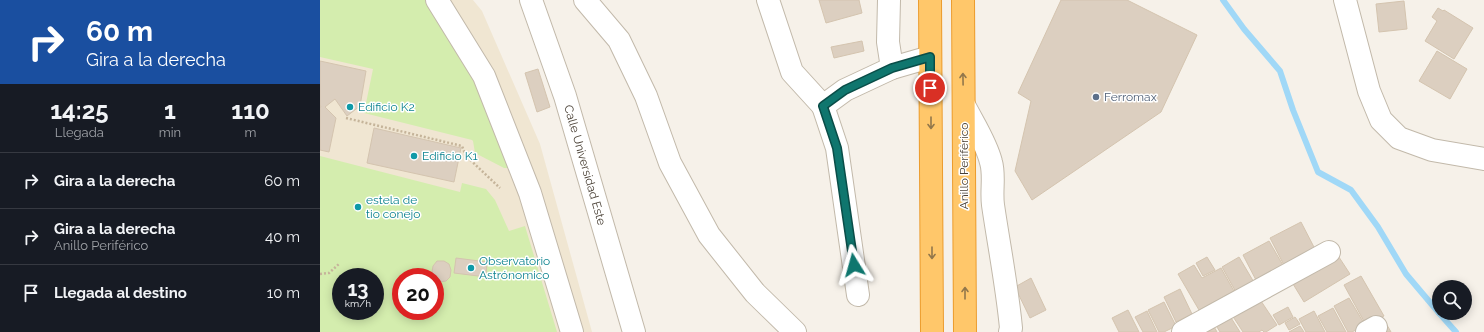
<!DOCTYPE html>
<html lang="es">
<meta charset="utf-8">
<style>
:root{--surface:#171b24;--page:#242831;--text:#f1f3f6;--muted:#9ea1a6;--line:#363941}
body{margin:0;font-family:Raleway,sans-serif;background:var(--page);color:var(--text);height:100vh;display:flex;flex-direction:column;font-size:15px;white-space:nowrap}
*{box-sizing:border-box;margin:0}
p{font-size:13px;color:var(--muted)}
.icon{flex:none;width:22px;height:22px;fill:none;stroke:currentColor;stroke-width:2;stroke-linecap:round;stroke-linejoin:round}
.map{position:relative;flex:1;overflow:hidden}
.panel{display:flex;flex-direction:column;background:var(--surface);width:320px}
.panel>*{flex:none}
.banner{background:#1a4fa0;color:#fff;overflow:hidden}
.fabs{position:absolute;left:1112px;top:280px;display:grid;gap:8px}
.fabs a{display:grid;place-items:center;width:40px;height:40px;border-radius:50%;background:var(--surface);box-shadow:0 2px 10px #0003;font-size:20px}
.speed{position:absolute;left:12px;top:268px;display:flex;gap:8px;font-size:20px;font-weight:700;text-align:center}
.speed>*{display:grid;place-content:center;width:52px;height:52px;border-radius:50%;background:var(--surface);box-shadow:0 2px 10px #0003;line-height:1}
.speed small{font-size:10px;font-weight:400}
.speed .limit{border:6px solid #d22;background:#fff;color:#111}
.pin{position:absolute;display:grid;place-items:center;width:34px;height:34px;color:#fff;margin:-17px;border:2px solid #fff;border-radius:50%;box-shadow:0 1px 4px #0007}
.me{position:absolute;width:44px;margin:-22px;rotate:352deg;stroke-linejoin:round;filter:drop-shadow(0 0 3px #0008)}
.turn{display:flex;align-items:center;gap:14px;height:84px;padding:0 20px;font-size:18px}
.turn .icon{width:52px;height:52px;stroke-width:2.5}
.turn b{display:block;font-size:28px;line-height:34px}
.eta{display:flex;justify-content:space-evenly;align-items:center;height:68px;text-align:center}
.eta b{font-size:24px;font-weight:700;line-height:28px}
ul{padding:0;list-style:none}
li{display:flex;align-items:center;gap:12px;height:56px;padding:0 20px;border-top:1px solid var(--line)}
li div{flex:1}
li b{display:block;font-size:15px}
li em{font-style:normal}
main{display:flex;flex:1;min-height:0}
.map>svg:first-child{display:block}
</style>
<main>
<section class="panel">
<div class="banner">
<div class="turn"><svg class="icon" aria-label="right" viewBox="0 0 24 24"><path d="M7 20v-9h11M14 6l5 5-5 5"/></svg><div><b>60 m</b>Gira a la derecha</div></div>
</div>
<div class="eta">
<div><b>14:25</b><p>Llegada</p></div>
<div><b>1</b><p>min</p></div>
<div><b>110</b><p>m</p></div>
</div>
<ul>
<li><svg class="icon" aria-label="right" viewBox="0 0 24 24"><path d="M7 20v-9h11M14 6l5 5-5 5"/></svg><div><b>Gira a la derecha</b></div><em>60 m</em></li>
<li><svg class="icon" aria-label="right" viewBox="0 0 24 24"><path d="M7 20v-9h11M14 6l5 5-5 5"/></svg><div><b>Gira a la derecha</b><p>Anillo Periférico</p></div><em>40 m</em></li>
<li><svg class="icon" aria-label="arrive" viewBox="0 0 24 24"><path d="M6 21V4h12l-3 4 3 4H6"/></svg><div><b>Llegada al destino</b></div><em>10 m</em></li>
</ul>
</section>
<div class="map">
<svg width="1164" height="332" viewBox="0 0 1164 332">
<rect width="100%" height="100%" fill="#f6f1e9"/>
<path fill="#f0e6d2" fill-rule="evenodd" d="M 0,0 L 153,0 L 162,11 L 220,144 L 272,332 L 0,332 ZM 21,277 L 55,277 L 55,311 L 21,311 ZM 81,277 L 115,277 L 115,311 L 81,311 Z"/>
<g fill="#d4edae" fill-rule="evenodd">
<path d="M 0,0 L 106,0 L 117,14 L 164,95 L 193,164 L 188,168 L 184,168 L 155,153 L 153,141 L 152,140 L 44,113 L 53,69 L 0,57 Z"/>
<path d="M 0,156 L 140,192 L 142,183 L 166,189 L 175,200 L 189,231 L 205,226 L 237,332 L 0,332 ZM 21,277 L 55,277 L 55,311 L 21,311 ZM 81,277 L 115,277 L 115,311 L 81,311 Z"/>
</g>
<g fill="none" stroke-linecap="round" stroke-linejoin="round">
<g stroke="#a0d8f7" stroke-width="6">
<path d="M 903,0 L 924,29 L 960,71 L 973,110 L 998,172 L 1031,190 L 1058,227 L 1086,274 L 1119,313"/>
<path d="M 1119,313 L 1136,332"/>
</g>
</g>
<g fill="#dccfc0" stroke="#d4c4af">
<path d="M 499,0 L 539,0 L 542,13 L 506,23 Z"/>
<path d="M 741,0 L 807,0 L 877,35 L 841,112 L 712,200 L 695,171 L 711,101 L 698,93 Z"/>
<path d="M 1084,1 L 1087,29 L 1059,32 L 1056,4 Z"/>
<path d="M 1118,8 L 1123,11 L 1124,10 L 1153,28 L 1134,59 L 1105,41 L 1117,21 L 1112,17 Z"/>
<path d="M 542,41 L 544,51 L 514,58 L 511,47 Z"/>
<path d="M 1117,51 L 1147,69 L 1130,99 L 1099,81 Z"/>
<path d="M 0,61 L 46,71 L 40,106 L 27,116 L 15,99 L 5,107 L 16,118 L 9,152 L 0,150 L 0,107 L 1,107 L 0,105 Z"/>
<path d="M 218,69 L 230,107 L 217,112 L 205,73 Z"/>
<path d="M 54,128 L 141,148 L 134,182 L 47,163 Z"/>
<path d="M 981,222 L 996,251 L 965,267 L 950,238 Z"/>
<path d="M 949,241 L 964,267 L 937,282 L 923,255 Z"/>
<path d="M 1015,251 L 1030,274 L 984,302 L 970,279 Z"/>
<path d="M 887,257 L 895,270 L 883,276 L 876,263 Z"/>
<path d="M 919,257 L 935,284 L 917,294 L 902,267 Z"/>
<path d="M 136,258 L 167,262 L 166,277 L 134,273 Z"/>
<path d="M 117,261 L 124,261 L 129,264 L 131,270 L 130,277 L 126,281 L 119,282 L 115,280 L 115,277 L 113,277 L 112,272 L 113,266 Z"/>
<path d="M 874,265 L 882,278 L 901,268 L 914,291 L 879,310 L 858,274 Z"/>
<path d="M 1041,276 L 1064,316 L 1046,325 L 1024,285 Z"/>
<path d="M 711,278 L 726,310 L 710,318 L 695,287 Z"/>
<path d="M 860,289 L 872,314 L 856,322 L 844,297 Z"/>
<path d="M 937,295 L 957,325 L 946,332 L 944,332 L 942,330 L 939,332 L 923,332 L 910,312 Z"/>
<path d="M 1029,298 L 1045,325 L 1032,332 L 1028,332 L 1014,306 Z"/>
<path d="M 844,302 L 856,326 L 844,332 L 839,332 L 828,310 Z"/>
<path d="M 968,307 L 973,317 L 959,325 L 953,315 Z"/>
<path d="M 1013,308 L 1026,332 L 1007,332 L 998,316 Z"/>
<path d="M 808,310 L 819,332 L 799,332 L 792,318 Z"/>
<path d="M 827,311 L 837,332 L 823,332 L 815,317 Z"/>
<path d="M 994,311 L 1005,332 L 986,332 L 979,319 Z"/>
<path d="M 908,313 L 920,332 L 900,332 L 894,322 Z"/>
<path d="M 975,317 L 980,324 L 969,330 L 965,323 Z"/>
<path d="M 892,323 L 897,332 L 884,332 Z"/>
<path d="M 1067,325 L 1071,332 L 1055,332 Z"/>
<path d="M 980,326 L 984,332 L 969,332 Z"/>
</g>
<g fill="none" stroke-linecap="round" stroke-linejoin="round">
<g stroke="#c2b9aa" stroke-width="24">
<g id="minor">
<path d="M 117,0 L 164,76 L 210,193 L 252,332"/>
<path d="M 211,0 L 245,96 L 314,332"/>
<path d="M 265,0 L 299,40 L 326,96 L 350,163 L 389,235 L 435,293 L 475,332"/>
<path d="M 448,0 L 472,72 L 503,106"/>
<path d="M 569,0 L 568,42 L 572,68"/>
<path d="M 1025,0 L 1049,91 L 1061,120 L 1079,138 L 1112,150 L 1164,159"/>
<path d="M 644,105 C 653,123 666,142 671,162 C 675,176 671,190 673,205 C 679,246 687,286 691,328 L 690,332"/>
<path d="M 538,295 L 517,148 L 503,106 L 525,90 L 572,68 L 610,57"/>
<path d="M 863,332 L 1009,252"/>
<path d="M 1047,332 L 1056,327"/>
</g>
</g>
<g stroke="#ec9c2d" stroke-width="24">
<g id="highway">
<path d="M 610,0 L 612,332"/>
<path d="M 643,0 L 645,332"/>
</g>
</g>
<g stroke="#c5b49a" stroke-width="2.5" stroke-dasharray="2 2" stroke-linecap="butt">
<path d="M 26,118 L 142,146 L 146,156 L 180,188"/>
<path d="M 0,274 L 9,273 L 19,264"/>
</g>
<use href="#minor" stroke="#fff" stroke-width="22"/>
<use href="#highway" stroke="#ffc76a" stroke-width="22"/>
</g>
<defs><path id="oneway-shaft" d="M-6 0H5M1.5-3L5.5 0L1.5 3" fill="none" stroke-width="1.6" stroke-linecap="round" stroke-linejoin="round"/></defs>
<g stroke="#92774b">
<use href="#oneway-shaft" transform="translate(643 79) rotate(-91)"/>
<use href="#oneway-shaft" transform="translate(611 123) rotate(90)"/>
<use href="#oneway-shaft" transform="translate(612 253) rotate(90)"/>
<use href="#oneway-shaft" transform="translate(645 293) rotate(-90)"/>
</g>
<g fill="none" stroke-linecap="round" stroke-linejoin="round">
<g stroke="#0a4d48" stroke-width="10">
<path id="route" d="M 534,265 L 517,148 L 503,106 L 525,90 L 572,68 L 610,57 L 610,88"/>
</g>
<use href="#route" stroke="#0f766e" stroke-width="7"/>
</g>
<circle fill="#5c6f8a" stroke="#fff" stroke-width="1.5" cx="776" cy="97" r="4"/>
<g fill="#0f9aa8" stroke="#fff" stroke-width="1.5">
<circle cx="30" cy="107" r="4"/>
<circle cx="94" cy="156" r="4"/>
<circle cx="38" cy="207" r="4"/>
<circle cx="151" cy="268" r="4"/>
</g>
<g text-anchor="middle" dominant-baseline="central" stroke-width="3" stroke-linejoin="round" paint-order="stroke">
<g font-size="12" fill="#4e5e75" stroke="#fff" text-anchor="start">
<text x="784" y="97">Ferromax</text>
</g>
<g font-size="12" fill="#0d838f" stroke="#fff" text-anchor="start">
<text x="38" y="107">Edificio K2</text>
<text x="102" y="156">Edificio K1</text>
<text x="46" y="200">estela de<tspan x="46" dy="14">tio conejo</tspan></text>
<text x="159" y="261">Observatorio<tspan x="159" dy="14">Astrónomico</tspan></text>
</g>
<g font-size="12" fill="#4a4136" stroke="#fff">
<text transform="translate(265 165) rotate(74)">Calle Universidad Este</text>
<text transform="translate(644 166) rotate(-90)">Anillo Periférico</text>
</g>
</g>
</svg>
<div class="fabs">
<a><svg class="icon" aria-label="search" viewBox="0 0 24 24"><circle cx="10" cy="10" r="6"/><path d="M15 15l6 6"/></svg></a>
</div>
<div class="speed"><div>13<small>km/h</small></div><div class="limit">20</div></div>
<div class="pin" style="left:610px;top:88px;background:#d93025"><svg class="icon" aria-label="arrive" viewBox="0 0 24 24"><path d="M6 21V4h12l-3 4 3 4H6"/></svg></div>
<svg class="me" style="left:534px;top:265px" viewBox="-20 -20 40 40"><path d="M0-17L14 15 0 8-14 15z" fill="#0f766e" stroke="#fff" stroke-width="4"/></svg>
</div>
</main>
